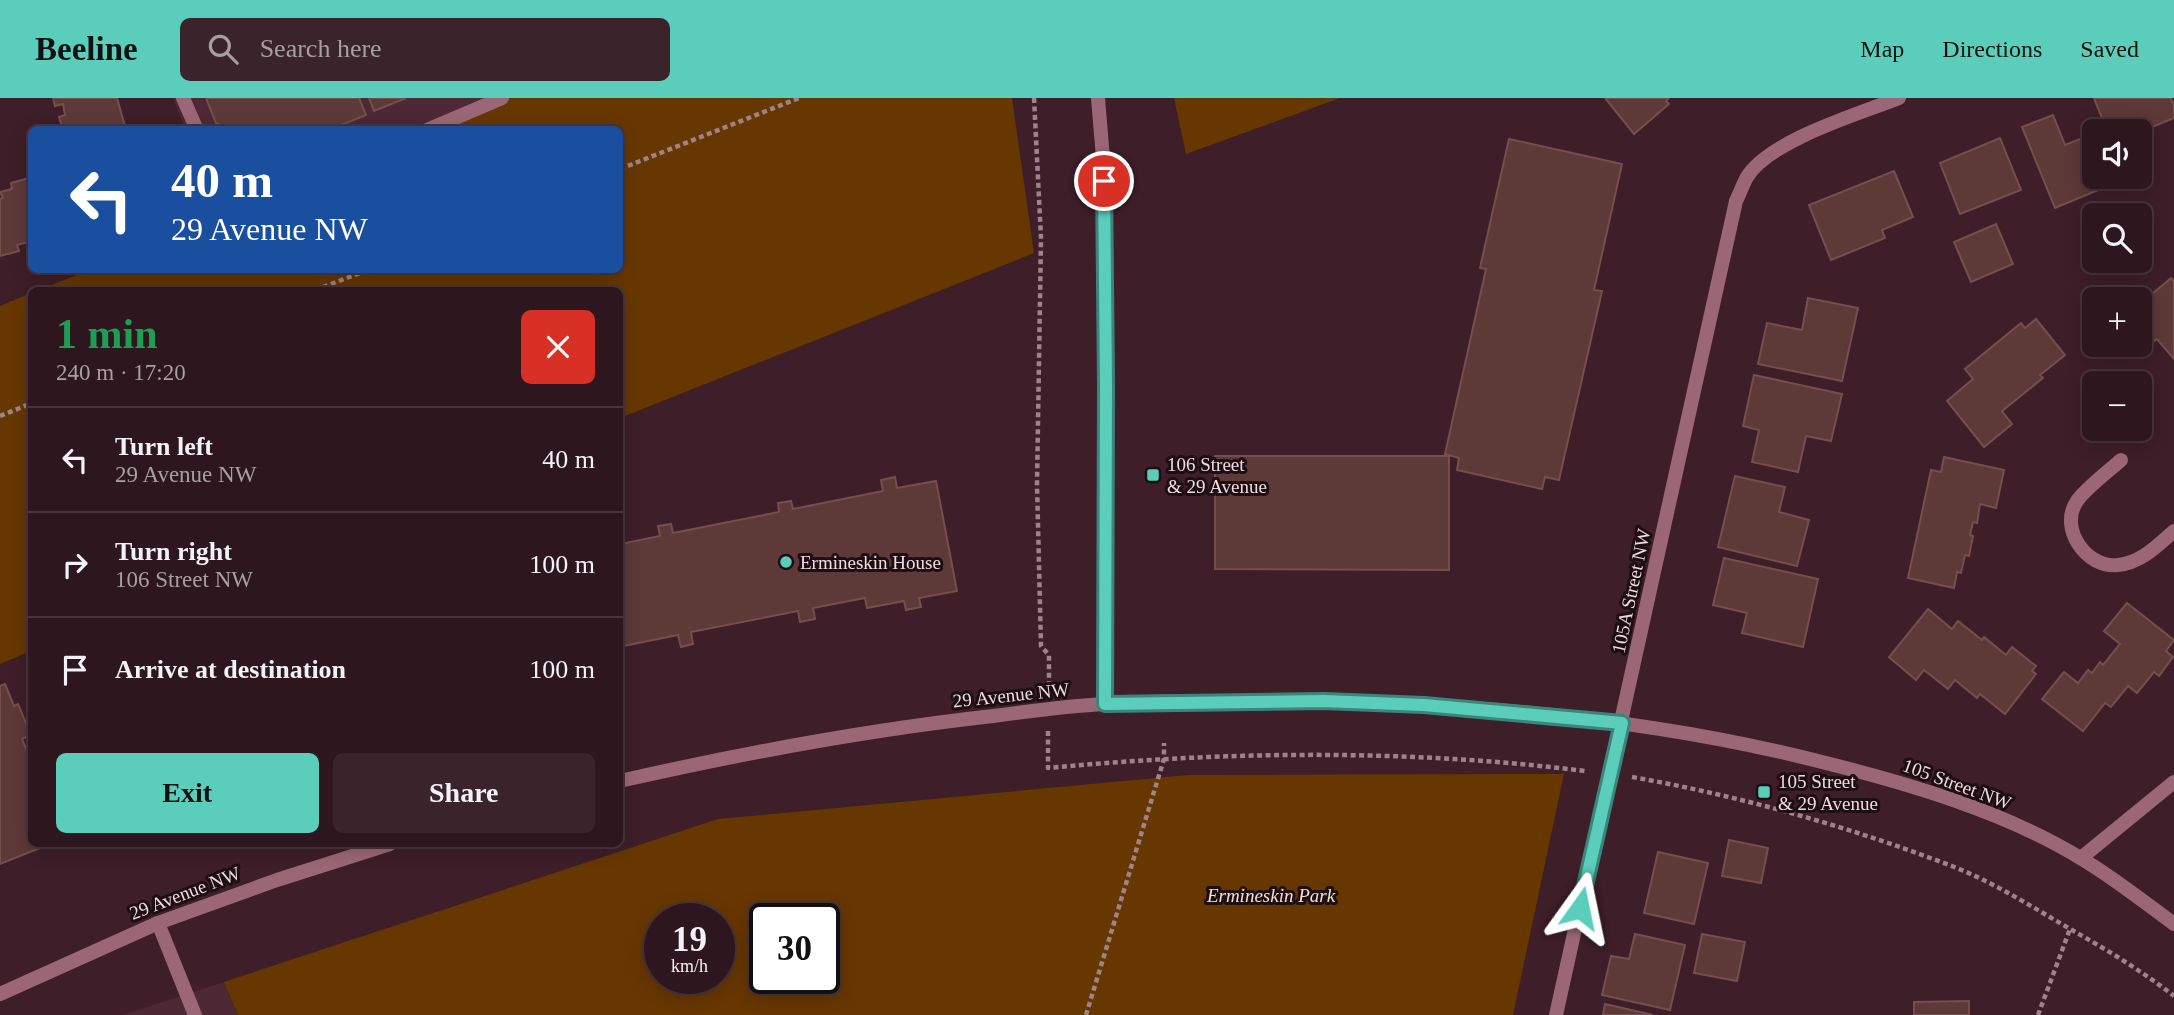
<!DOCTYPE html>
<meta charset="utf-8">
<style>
:root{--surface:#2e161e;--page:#3a232b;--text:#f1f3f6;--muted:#a79fa4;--line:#49353c;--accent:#5bcebb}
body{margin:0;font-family:"Times New Roman",serif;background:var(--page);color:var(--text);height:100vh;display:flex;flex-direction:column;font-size:26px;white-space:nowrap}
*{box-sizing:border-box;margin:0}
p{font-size:23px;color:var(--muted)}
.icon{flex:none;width:38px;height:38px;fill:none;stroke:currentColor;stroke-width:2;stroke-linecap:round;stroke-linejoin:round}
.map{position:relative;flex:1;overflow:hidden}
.sheet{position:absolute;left:28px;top:189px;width:595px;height:560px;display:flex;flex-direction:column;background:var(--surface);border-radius:10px;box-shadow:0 4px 18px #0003,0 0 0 2px var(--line)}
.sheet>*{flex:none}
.hud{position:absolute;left:28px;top:28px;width:595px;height:147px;border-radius:10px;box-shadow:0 4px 18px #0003,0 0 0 2px var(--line);background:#1a4fa0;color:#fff;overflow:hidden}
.controls{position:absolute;left:2082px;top:21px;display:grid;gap:14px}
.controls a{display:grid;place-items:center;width:70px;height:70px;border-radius:10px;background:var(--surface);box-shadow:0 4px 18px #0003,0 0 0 2px var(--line);font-size:35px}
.speed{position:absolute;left:644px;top:805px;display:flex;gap:14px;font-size:35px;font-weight:700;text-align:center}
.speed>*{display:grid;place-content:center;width:91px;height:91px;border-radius:50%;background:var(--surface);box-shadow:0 4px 18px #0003,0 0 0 2px var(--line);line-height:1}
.speed small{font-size:18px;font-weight:400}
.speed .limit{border:4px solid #111;border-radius:10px;background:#fff;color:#111}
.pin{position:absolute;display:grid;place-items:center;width:60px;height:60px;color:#fff;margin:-30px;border:4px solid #fff;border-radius:50%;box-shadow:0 2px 7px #0007}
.me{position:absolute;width:77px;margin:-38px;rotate:12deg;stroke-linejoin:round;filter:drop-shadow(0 0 5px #0008)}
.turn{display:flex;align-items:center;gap:24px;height:147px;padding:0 28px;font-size:32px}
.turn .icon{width:91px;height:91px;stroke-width:2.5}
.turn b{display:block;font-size:49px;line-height:60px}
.round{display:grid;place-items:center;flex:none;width:74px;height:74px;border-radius:10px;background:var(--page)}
.overview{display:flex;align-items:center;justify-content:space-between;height:119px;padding:0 28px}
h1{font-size:42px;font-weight:800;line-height:52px;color:#1e9e55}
.button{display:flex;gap:14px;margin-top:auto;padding:14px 28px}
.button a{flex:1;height:80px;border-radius:10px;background:var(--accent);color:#111;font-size:28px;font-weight:800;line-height:80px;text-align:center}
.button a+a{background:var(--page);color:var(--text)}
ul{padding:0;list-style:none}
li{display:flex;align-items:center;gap:21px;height:105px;padding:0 28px;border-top:2px solid var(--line)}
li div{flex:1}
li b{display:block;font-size:26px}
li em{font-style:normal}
header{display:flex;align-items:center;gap:42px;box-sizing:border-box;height:98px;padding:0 35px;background:var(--accent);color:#111}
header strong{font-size:33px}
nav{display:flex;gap:38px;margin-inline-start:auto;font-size:24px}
.search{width:490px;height:63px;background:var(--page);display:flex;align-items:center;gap:18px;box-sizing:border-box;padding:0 24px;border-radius:10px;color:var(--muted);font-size:26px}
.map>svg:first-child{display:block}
</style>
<header>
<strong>Beeline</strong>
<div class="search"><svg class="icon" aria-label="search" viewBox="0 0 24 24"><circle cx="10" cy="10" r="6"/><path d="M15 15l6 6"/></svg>Search here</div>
<nav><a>Map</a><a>Directions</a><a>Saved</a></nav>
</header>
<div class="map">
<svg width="2174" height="917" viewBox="0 0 2174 917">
<rect width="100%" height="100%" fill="#3e1e28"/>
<g fill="#4e2834">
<path d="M 173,0 L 510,0 L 433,32 L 185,31 Z"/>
<path d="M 224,884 L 238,917 L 122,917 Z"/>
</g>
<g fill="#673700" fill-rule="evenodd">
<path d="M 510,0 L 1012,0 L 1034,155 L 620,320 L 620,192 L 38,192 L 90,172 L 620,172 L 620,32 L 433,31 Z"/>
<path d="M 1174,0 L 1340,0 L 1186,56 Z"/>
<path d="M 31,195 L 31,553 L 0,566 L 0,208 Z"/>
<path d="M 1564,676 L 1513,917 L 238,917 L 224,884 L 718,721 L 1188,677 ZM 660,821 L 719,821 L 719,880 L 660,880 ZM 765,821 L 824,821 L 824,880 L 765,880 Z"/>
</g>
<g fill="#5d3938" stroke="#754f4e" stroke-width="2">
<path d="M 53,0 L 117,0 L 126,32 L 63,32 L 59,19 L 65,17 L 63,6 L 55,8 Z"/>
<path d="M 206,0 L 359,0 L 366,17 L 329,32 L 231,32 L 216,25 Z"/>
<path d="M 369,0 L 406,0 L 374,13 Z"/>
<path d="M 1605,0 L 1669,0 L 1666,3 L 1669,6 L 1634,36 Z"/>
<path d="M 2094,0 L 2171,0 L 2174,8 L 2174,20 L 2140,34 L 2107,33 Z"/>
<path d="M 2053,17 L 2065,47 L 2093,36 L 2095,41 L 2095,79 L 2110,79 L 2113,86 L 2055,110 L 2022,29 Z"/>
<path d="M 2000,40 L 2021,92 L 1960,116 L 1940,65 Z"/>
<path d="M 1509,41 L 1622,66 L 1594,192 L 1602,193 L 1559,382 L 1545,379 L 1542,391 L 1457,372 L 1459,360 L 1445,356 L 1486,171 L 1480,170 Z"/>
<path d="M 1894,73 L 1913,119 L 1882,132 L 1885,140 L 1831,162 L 1809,107 Z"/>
<path d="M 32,79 L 32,143 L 17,147 L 19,153 L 0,158 L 0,101 L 3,100 L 0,94 L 12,91 L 11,85 Z"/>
<path d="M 1996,126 L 2013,166 L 1971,184 L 1954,144 Z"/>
<path d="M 2171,180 L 2174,183 L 2174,261 L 2157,241 L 2153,244 L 2140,229 L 2140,206 Z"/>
<path d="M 1808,200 L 1858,210 L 1842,283 L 1758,266 L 1767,225 L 1802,232 Z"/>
<path d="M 2036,221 L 2065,257 L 2040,277 L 2043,280 L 2002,313 L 2012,326 L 1984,349 L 1947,303 L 1973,281 L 1965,271 L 2021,225 L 2025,230 Z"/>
<path d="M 1754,277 L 1842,296 L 1831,343 L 1806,338 L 1798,374 L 1752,364 L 1759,332 L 1743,328 Z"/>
<path d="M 1215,358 L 1449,358 L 1449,472 L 1215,471 Z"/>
<path d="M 1944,359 L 2004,372 L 1996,410 L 1980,406 L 1977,425 L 1973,424 L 1970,437 L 1973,438 L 1969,458 L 1965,457 L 1961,475 L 1957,474 L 1954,490 L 1908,480 L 1931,372 L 1941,374 Z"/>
<path d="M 1735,378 L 1785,389 L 1779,414 L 1809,422 L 1797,468 L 1718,449 Z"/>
<path d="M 895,379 L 897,390 L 936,383 L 957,493 L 919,500 L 921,509 L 906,512 L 904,503 L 867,510 L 865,500 L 813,510 L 815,521 L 800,524 L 798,513 L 691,534 L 693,546 L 681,549 L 678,537 L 623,548 L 620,537 L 620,446 L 660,438 L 658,428 L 671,426 L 673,435 L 779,414 L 778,405 L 791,403 L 793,411 L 883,393 L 881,382 Z"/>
<path d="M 1724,460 L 1818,481 L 1803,549 L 1742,535 L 1747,515 L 1713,507 Z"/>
<path d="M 2127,505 L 2174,542 L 2166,553 L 2173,559 L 2159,578 L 2154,574 L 2137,595 L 2128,588 L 2111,609 L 2105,605 L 2083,633 L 2042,601 L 2064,574 L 2078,585 L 2088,572 L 2092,575 L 2100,564 L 2103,567 L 2120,546 L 2104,533 Z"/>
<path d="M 1928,511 L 1952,531 L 1958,523 L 1982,542 L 1984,539 L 2006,557 L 2012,549 L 2036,568 L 2032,573 L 2036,576 L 2005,616 L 1980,596 L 1977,600 L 1955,582 L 1948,591 L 1924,572 L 1916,582 L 1889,559 Z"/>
<path d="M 5,586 L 14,608 L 18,606 L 31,637 L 22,641 L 32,665 L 32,672 L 29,673 L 32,678 L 32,746 L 50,746 L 0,766 L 0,588 Z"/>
<path d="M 1729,742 L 1768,750 L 1761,785 L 1722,778 Z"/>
<path d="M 1658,754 L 1708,765 L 1694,826 L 1644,815 Z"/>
<path d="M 1635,836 L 1685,847 L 1670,912 L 1602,897 L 1611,858 L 1629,861 Z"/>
<path d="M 1702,836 L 1745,844 L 1737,883 L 1694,875 Z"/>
<path d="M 1969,903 L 1969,917 L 1914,917 L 1914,904 Z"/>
<path d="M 1605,906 L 1653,917 L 1603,917 Z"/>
</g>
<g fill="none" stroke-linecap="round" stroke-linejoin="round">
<g stroke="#9e838a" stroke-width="4.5" stroke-dasharray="5 3.5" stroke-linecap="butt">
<path d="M 1034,0 L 1041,140 L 1037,386 L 1041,548 L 1049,557 L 1049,589"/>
<path d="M 620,71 L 799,0"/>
<path d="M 315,192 L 368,172"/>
<path d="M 0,318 L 32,305"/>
<path d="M 1048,633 L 1048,670 C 1226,653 1408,651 1585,673"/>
<path d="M 1632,679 C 1740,698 1847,728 1949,767 C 1992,783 2032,809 2072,832 C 2107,852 2142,873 2174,898"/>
<path d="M 1086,917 L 1164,661 L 1164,645"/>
<path d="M 2038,917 L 2070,831"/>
</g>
<g stroke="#9b6776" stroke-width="14">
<path d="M 183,0 L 197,32"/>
<path d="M 427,32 L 502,0"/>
<path d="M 2121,362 C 2110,372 2085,391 2077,403 C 2058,430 2087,471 2118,467 C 2141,465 2158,447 2174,433"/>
<path d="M 158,825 L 195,917"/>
</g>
<g stroke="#9b6776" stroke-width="14">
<path d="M 2081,760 L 2174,684"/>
<path d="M 1556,917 L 1736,103 C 1740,95 1743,86 1747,79 C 1770,42 1859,16 1899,0"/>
</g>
<g stroke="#9b6776" stroke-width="14">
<path d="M 1098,0 L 1103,60 L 1106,286 L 1105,606"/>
<path d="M 620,683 C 743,655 867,632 993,618 C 1030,613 1067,608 1105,606 C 1158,602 1212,603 1266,603 C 1454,603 1644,618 1826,665 C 1910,686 2008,715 2082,761 C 2114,780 2144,804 2174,826"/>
<path d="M 0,896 L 158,825 L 277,782 L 390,746"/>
</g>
</g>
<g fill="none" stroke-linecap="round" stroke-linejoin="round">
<g stroke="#3b867a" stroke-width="18">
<path id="route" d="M 1104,83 L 1106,286 L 1105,606 L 1324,603 L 1424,607 L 1622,625 L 1580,810"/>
</g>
<use href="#route" stroke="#5bcebb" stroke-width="12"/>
</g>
<g fill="#5bcebb" stroke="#1c0e12" stroke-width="2.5">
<rect x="1146" y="370" width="14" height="14" rx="3.5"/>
<circle cx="786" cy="464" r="7"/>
<rect x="1757" y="687" width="14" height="14" rx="3.5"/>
</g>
<g text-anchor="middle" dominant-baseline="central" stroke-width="6" stroke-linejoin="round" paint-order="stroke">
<g font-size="19" fill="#f1dae0" stroke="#1c0e12" text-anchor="start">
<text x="1167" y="366">106 Street<tspan x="1167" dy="22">&amp; 29 Avenue</tspan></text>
<text x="800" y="464">Ermineskin House</text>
<text x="1778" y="683">105 Street<tspan x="1778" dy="22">&amp; 29 Avenue</tspan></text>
</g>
<g font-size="19" fill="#f1dae0" stroke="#1c0e12">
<text transform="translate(1631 493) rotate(-78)">105A Street NW</text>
<text transform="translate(1011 597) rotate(-6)">29 Avenue NW</text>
<text transform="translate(1957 686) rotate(20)">105 Street NW</text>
<text transform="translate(185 795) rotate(-21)">29 Avenue NW</text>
</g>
<g font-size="19" font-style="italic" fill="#f7dfcc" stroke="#1c0e12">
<text x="1271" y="797">Ermineskin Park</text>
</g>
</g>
</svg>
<div class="controls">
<a><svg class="icon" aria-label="sound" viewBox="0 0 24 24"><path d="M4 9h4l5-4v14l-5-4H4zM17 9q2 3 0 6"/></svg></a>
<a><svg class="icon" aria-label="search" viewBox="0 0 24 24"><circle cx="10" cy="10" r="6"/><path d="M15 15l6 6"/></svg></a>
<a>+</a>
<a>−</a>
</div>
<div class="speed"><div>19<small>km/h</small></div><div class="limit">30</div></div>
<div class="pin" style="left:1104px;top:83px;background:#d93025"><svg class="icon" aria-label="arrive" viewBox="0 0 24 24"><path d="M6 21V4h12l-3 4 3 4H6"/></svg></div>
<svg class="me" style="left:1580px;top:810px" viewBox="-20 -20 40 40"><path d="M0-17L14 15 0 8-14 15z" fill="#5bcebb" stroke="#fff" stroke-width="4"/></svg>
<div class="hud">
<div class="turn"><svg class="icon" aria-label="left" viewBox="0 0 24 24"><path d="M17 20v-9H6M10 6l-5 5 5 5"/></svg><div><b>40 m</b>29 Avenue NW</div></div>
</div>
<section class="sheet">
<div class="overview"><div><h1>1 min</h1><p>240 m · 17:20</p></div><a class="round" style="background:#d93025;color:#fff"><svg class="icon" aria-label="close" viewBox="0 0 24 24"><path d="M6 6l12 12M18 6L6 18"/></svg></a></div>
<ul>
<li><svg class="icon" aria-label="left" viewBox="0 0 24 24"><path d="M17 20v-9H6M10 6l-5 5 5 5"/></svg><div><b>Turn left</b><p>29 Avenue NW</p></div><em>40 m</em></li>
<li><svg class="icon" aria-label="right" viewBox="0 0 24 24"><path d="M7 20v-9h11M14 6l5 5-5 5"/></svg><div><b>Turn right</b><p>106 Street NW</p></div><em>100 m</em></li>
<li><svg class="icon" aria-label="arrive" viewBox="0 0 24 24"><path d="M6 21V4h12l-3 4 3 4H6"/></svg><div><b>Arrive at destination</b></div><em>100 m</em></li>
</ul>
<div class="button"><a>Exit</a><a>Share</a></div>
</section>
</div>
